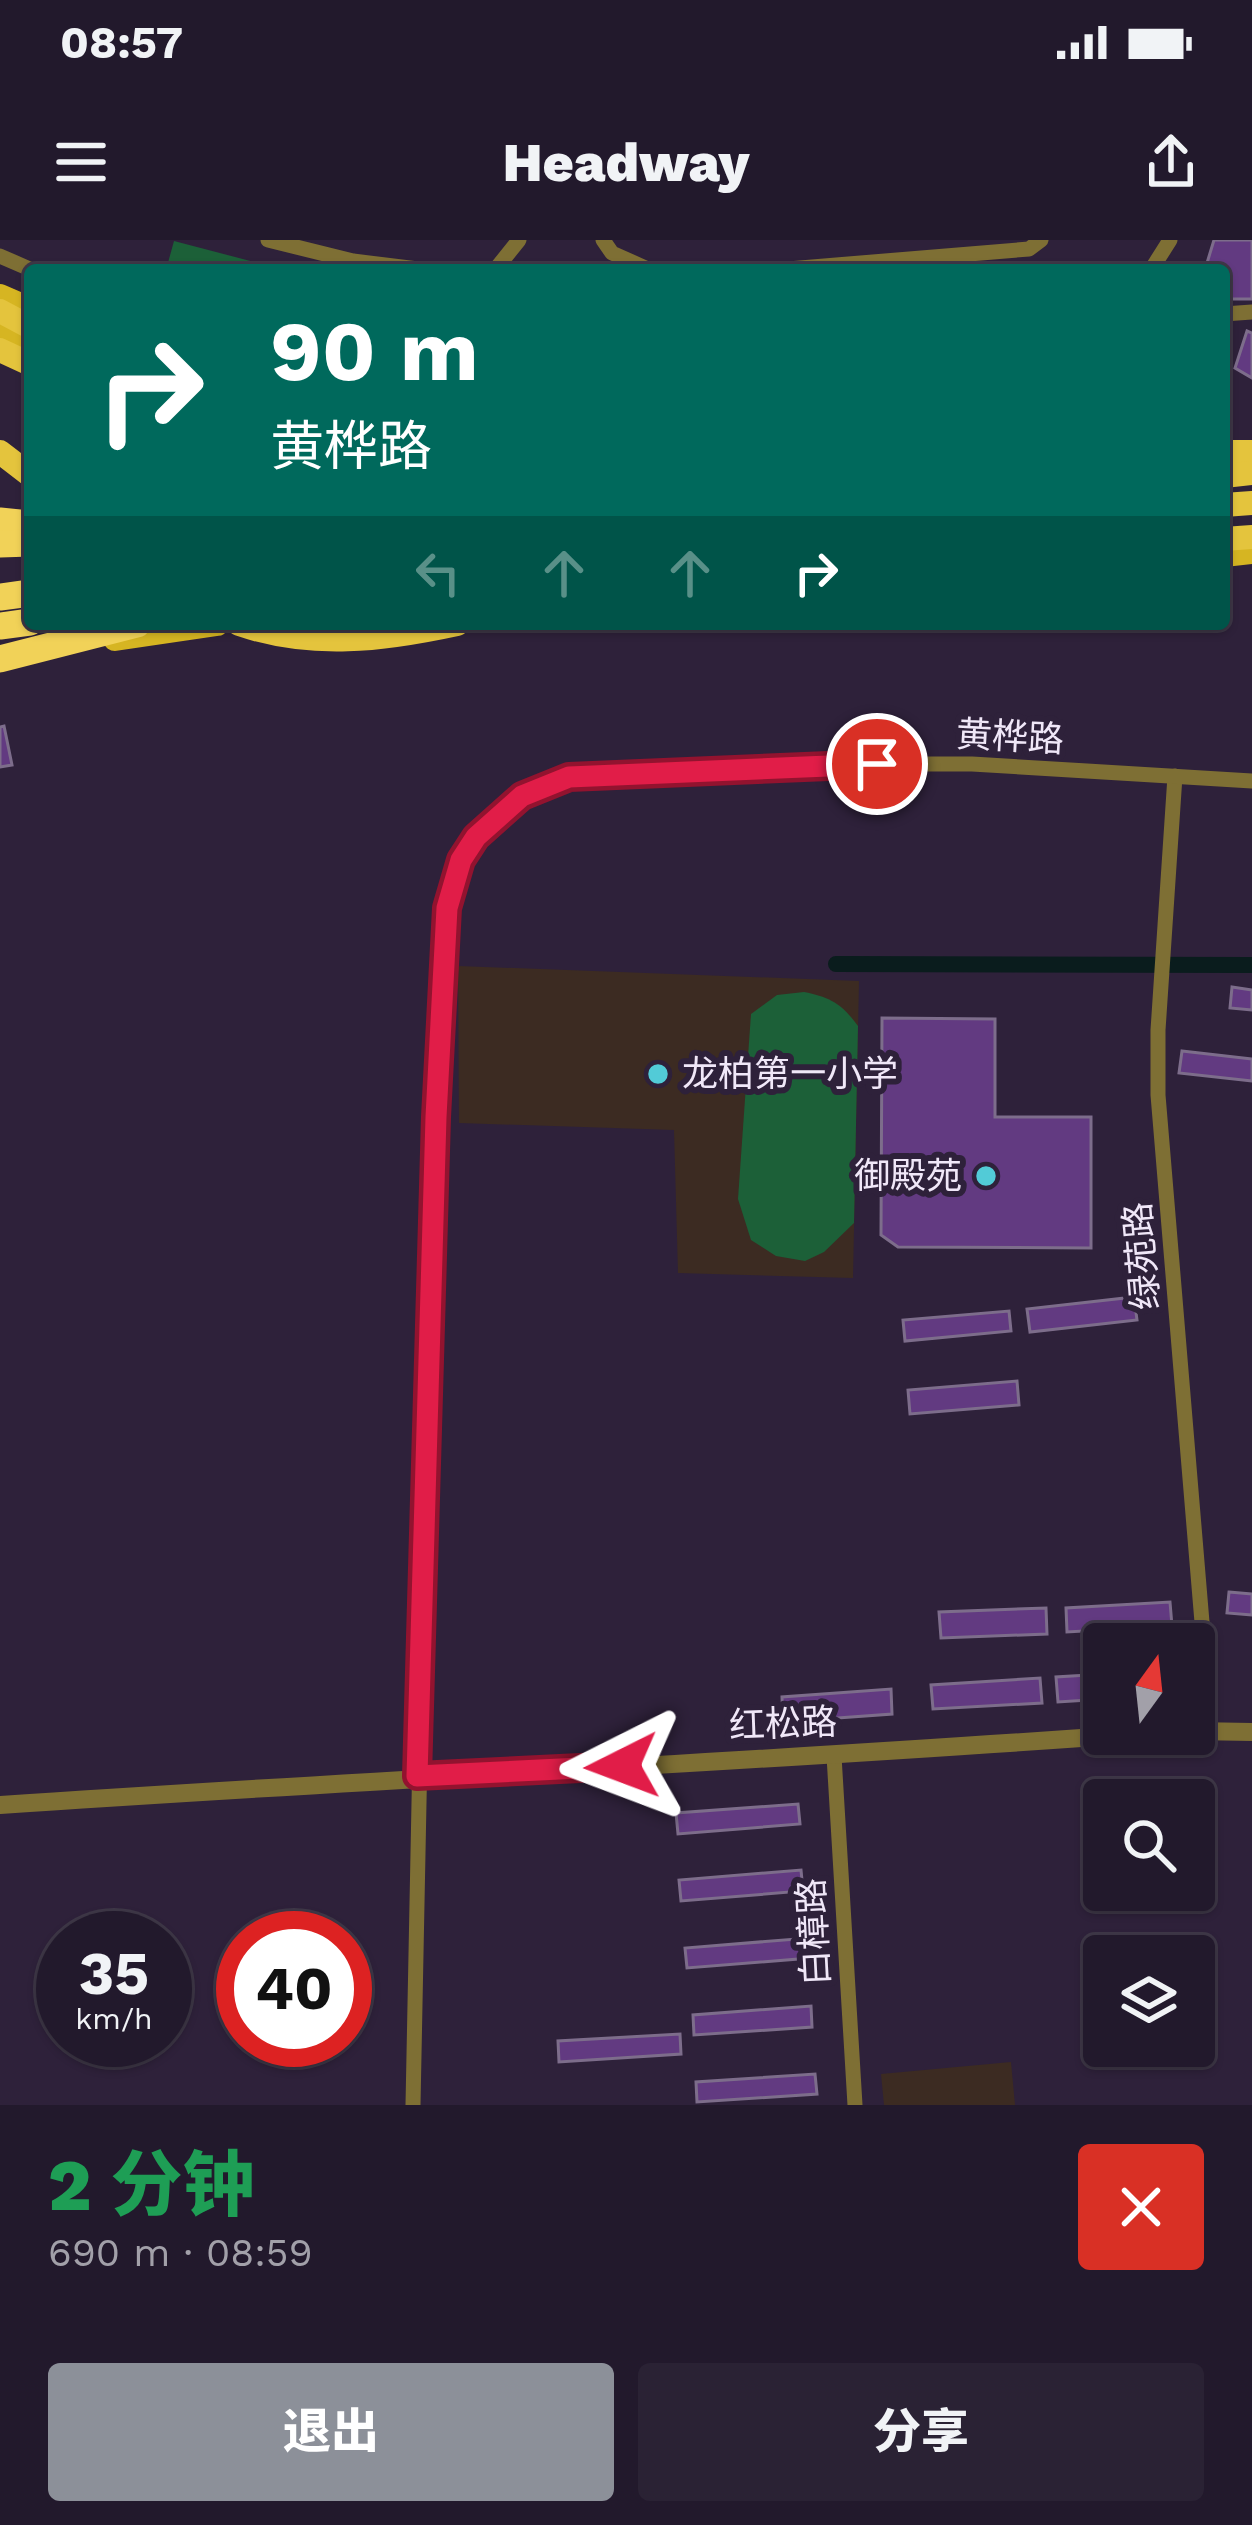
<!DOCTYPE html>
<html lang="zh">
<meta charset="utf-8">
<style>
:root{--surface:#22192c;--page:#2a2234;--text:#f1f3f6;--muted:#a2a0a9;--line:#3f3848;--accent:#8c9099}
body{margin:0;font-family:"Work Sans","Noto Sans SC",sans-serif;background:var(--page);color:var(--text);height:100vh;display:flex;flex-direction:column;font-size:45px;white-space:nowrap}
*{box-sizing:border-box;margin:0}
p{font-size:39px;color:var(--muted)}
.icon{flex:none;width:66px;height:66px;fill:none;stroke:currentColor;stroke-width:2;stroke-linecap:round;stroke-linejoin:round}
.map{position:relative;height:1865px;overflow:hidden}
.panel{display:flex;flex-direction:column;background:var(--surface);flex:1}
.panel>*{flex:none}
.guide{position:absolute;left:24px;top:24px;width:1206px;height:366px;border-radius:12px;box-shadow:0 3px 9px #0004,0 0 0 3px var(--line);background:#00695c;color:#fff;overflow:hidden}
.needle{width:78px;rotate:15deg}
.tools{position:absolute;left:1083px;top:1383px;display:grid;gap:24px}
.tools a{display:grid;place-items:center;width:132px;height:132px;border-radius:12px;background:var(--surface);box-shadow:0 3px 9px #0004,0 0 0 3px var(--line);font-size:60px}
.speed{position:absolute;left:36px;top:1671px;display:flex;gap:24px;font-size:60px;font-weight:700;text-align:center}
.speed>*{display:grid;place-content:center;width:156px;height:156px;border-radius:50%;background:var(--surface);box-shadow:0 3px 9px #0004,0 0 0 3px var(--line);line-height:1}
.speed small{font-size:30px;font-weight:400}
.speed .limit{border:18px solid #d22;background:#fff;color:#111}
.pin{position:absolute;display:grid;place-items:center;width:102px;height:102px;color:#fff;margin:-51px;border:6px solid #fff;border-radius:50%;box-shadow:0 3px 12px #0007}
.me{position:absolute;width:132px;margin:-66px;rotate:267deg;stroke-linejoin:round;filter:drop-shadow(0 0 9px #0008)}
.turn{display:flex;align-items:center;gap:42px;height:252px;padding:0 48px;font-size:54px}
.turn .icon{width:156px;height:156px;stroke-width:2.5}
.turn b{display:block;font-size:84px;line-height:102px}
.lanes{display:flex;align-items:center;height:114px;padding:0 48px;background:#0003;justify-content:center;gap:60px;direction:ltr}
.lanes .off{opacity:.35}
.round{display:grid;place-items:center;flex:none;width:126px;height:126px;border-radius:12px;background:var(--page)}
.head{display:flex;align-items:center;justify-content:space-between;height:204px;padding:0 48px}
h1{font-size:72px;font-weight:800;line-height:90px;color:#1e9e55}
.button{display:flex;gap:24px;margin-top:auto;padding:24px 48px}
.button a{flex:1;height:138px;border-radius:12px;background:var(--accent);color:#fff;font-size:48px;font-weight:800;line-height:138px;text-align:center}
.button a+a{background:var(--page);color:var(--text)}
.status{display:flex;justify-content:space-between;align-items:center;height:84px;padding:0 60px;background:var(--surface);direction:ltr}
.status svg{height:33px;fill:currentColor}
header{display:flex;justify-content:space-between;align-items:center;height:156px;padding:0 48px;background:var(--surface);font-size:54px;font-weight:800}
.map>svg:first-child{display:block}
</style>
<div class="status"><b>08:57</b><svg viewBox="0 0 49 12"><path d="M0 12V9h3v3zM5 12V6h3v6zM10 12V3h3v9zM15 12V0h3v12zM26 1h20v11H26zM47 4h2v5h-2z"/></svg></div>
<header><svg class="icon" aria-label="menu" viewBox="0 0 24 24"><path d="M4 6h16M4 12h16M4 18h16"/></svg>Headway<svg class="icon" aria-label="share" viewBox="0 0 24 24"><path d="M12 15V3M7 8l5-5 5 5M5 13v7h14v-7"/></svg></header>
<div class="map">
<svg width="1252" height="1865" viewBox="0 0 1252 1865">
<rect width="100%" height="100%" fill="#2e213a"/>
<g fill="#3c2b22">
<path d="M 458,726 L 859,741 L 853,1038 L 678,1033 L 674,890 L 459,883 Z"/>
<path d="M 1011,1822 L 1015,1865 L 884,1865 L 881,1834 Z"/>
</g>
<g fill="#1c6038">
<path d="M 174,1 L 258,23 L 257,30 L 166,30 Z"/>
<path d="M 804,752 C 830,757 842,764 858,786 L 854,983 L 824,1012 L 805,1021 L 776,1016 L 751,1000 L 738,959 L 751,774 L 777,755 Z"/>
</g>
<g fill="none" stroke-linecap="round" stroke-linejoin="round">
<path stroke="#0a1c1d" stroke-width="16" d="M 836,724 L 1252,725"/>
</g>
<g fill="#623a81" stroke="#7d6d8b" stroke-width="3">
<path d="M 1214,0 L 1252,0 L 1252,59 L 1229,59 L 1227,34 L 1207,23 Z"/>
<path d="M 1247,91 L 1252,93 L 1252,138 L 1235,128 Z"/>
<path d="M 4,486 L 12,525 L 0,527 L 0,487 Z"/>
<path d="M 1232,747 L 1252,750 L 1252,770 L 1230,768 Z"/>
<path d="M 882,778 L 995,779 L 995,877 L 1091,877 L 1091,1008 L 898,1007 L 881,995 Z"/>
<path d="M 1182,811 L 1252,819 L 1252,841 L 1179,833 Z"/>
<path d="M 1134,1057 L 1137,1080 L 1030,1092 L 1027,1069 Z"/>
<path d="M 1009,1071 L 1011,1091 L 905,1101 L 903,1080 Z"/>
<path d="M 1017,1141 L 1019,1165 L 910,1174 L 908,1150 Z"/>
<path d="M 1229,1352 L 1252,1354 L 1252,1375 L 1227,1373 Z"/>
<path d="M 1170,1362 L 1172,1386 L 1067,1392 L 1066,1368 Z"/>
<path d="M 1046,1368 L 1047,1394 L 941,1398 L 939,1372 Z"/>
<path d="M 1104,1434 L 1104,1459 L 1058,1462 L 1056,1437 Z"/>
<path d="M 1040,1438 L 1042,1463 L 933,1469 L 931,1445 Z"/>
<path d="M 891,1449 L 892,1474 L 783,1482 L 782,1457 Z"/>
<path d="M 798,1564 L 800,1584 L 678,1594 L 676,1573 Z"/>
<path d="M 801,1630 L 803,1651 L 681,1661 L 679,1640 Z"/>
<path d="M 809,1698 L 810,1718 L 687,1728 L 685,1708 Z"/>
<path d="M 811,1766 L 812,1787 L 694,1795 L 693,1775 Z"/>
<path d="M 680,1794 L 681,1814 L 559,1822 L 558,1801 Z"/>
<path d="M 815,1834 L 817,1854 L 697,1862 L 696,1842 Z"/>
</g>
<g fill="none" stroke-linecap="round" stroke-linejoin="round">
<g stroke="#7e6f34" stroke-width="15">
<path d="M 268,0 L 353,21 L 426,30"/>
<path d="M 603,0 L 612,13 L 650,30"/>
<path d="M 0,16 L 32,30"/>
<path d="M 495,30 L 519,0"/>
<path d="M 776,30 L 1029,9 L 1041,0"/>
<path d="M 1151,30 L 1170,0"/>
<path d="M 1224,74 L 1252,72"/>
<path d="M 1175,536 L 1158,790 L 1158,855 L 1211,1490"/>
<path d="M 834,1516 L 855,1865"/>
<path d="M 413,1865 L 430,1008 L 447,668 C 461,602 504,555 569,537 L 877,524 L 972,524 L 1252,541"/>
</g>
<g stroke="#7e6f34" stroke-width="18">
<path d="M 1194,1491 L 1252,1492"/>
<path d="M 0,1565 C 379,1539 758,1522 1137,1494"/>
</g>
<g stroke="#d6b522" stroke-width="24">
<path d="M 0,56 L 30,69"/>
<path d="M 0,88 L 30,104"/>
<path d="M 1224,315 L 1252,312"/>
<path d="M 115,399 L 217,384"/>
</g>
<g stroke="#e4c43d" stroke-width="24">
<path d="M 0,71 L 30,87"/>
<path d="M 0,110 L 30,124"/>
<path d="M 0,212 L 30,235"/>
<path d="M 1224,212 L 1252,212"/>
<path d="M 1224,236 L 1252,233"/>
<path d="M 1224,265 L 1252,263"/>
<path d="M 1224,299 L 1252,297"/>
<path d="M 239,384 C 312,409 383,400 457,384"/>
</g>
<g stroke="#f1d258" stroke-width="27">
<path d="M 0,281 L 30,284"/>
<path d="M 0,304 L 30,303"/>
<path d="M 0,357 L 30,353"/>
<path d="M 0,386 L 30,382"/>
</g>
<path stroke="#f1d258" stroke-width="27" d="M 0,419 L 137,384"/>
</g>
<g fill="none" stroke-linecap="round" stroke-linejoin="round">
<g stroke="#92132f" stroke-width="30">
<path id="route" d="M 622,1526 L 417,1536 L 436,877 L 447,668 L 461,620 L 476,597 L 522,556 L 569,537 L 877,524"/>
</g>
<use href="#route" stroke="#e11d48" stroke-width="21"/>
</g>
<g fill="#52cbd7" stroke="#2e213a" stroke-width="4.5">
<circle cx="658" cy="834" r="12"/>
<circle cx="986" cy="936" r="12"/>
</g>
<g text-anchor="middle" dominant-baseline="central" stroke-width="12" stroke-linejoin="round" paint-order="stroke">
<g font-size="36" fill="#f0e7f8" stroke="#2e213a">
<text transform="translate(1010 497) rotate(3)">黄桦路</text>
<text transform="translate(1142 1016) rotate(-95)">绿苑路</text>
<text transform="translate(783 1484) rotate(-2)">红松路</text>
<text transform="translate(814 1692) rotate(-93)">白樟路</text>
</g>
<g font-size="36" fill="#f0e7f8" stroke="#2e213a" text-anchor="start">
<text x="682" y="834">龙柏第一小学</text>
<text x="962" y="936" text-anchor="end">御殿苑</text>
</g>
</g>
</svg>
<div class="tools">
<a><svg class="needle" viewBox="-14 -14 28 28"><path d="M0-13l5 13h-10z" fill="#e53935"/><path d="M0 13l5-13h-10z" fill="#a2a0a9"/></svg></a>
<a><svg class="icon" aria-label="search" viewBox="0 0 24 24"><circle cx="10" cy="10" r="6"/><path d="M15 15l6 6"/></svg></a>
<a><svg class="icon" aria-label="layers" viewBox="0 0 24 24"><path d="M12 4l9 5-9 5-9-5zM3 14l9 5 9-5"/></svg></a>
</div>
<div class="speed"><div>35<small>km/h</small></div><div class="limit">40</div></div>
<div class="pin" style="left:877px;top:524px;background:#d93025"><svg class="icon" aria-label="arrive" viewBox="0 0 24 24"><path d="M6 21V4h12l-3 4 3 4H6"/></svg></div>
<svg class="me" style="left:622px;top:1526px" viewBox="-20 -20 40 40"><path d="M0-17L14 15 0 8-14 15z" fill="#e11d48" stroke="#fff" stroke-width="4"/></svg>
<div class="guide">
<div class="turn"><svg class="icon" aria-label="right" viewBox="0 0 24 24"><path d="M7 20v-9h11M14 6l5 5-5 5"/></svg><div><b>90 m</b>黄桦路</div></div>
<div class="lanes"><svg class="icon off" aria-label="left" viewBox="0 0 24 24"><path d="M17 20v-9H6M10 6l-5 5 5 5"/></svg><svg class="icon off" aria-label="ahead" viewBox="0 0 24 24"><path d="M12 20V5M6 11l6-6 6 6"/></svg><svg class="icon off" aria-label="ahead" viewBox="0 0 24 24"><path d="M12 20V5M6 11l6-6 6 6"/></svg><svg class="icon" aria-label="right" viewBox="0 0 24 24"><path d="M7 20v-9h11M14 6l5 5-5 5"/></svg></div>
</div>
</div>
<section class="panel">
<div class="head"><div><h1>2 分钟</h1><p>690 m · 08:59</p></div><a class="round" style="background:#d93025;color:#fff"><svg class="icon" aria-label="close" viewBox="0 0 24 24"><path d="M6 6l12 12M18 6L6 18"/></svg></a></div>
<div class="button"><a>退出</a><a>分享</a></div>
</section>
